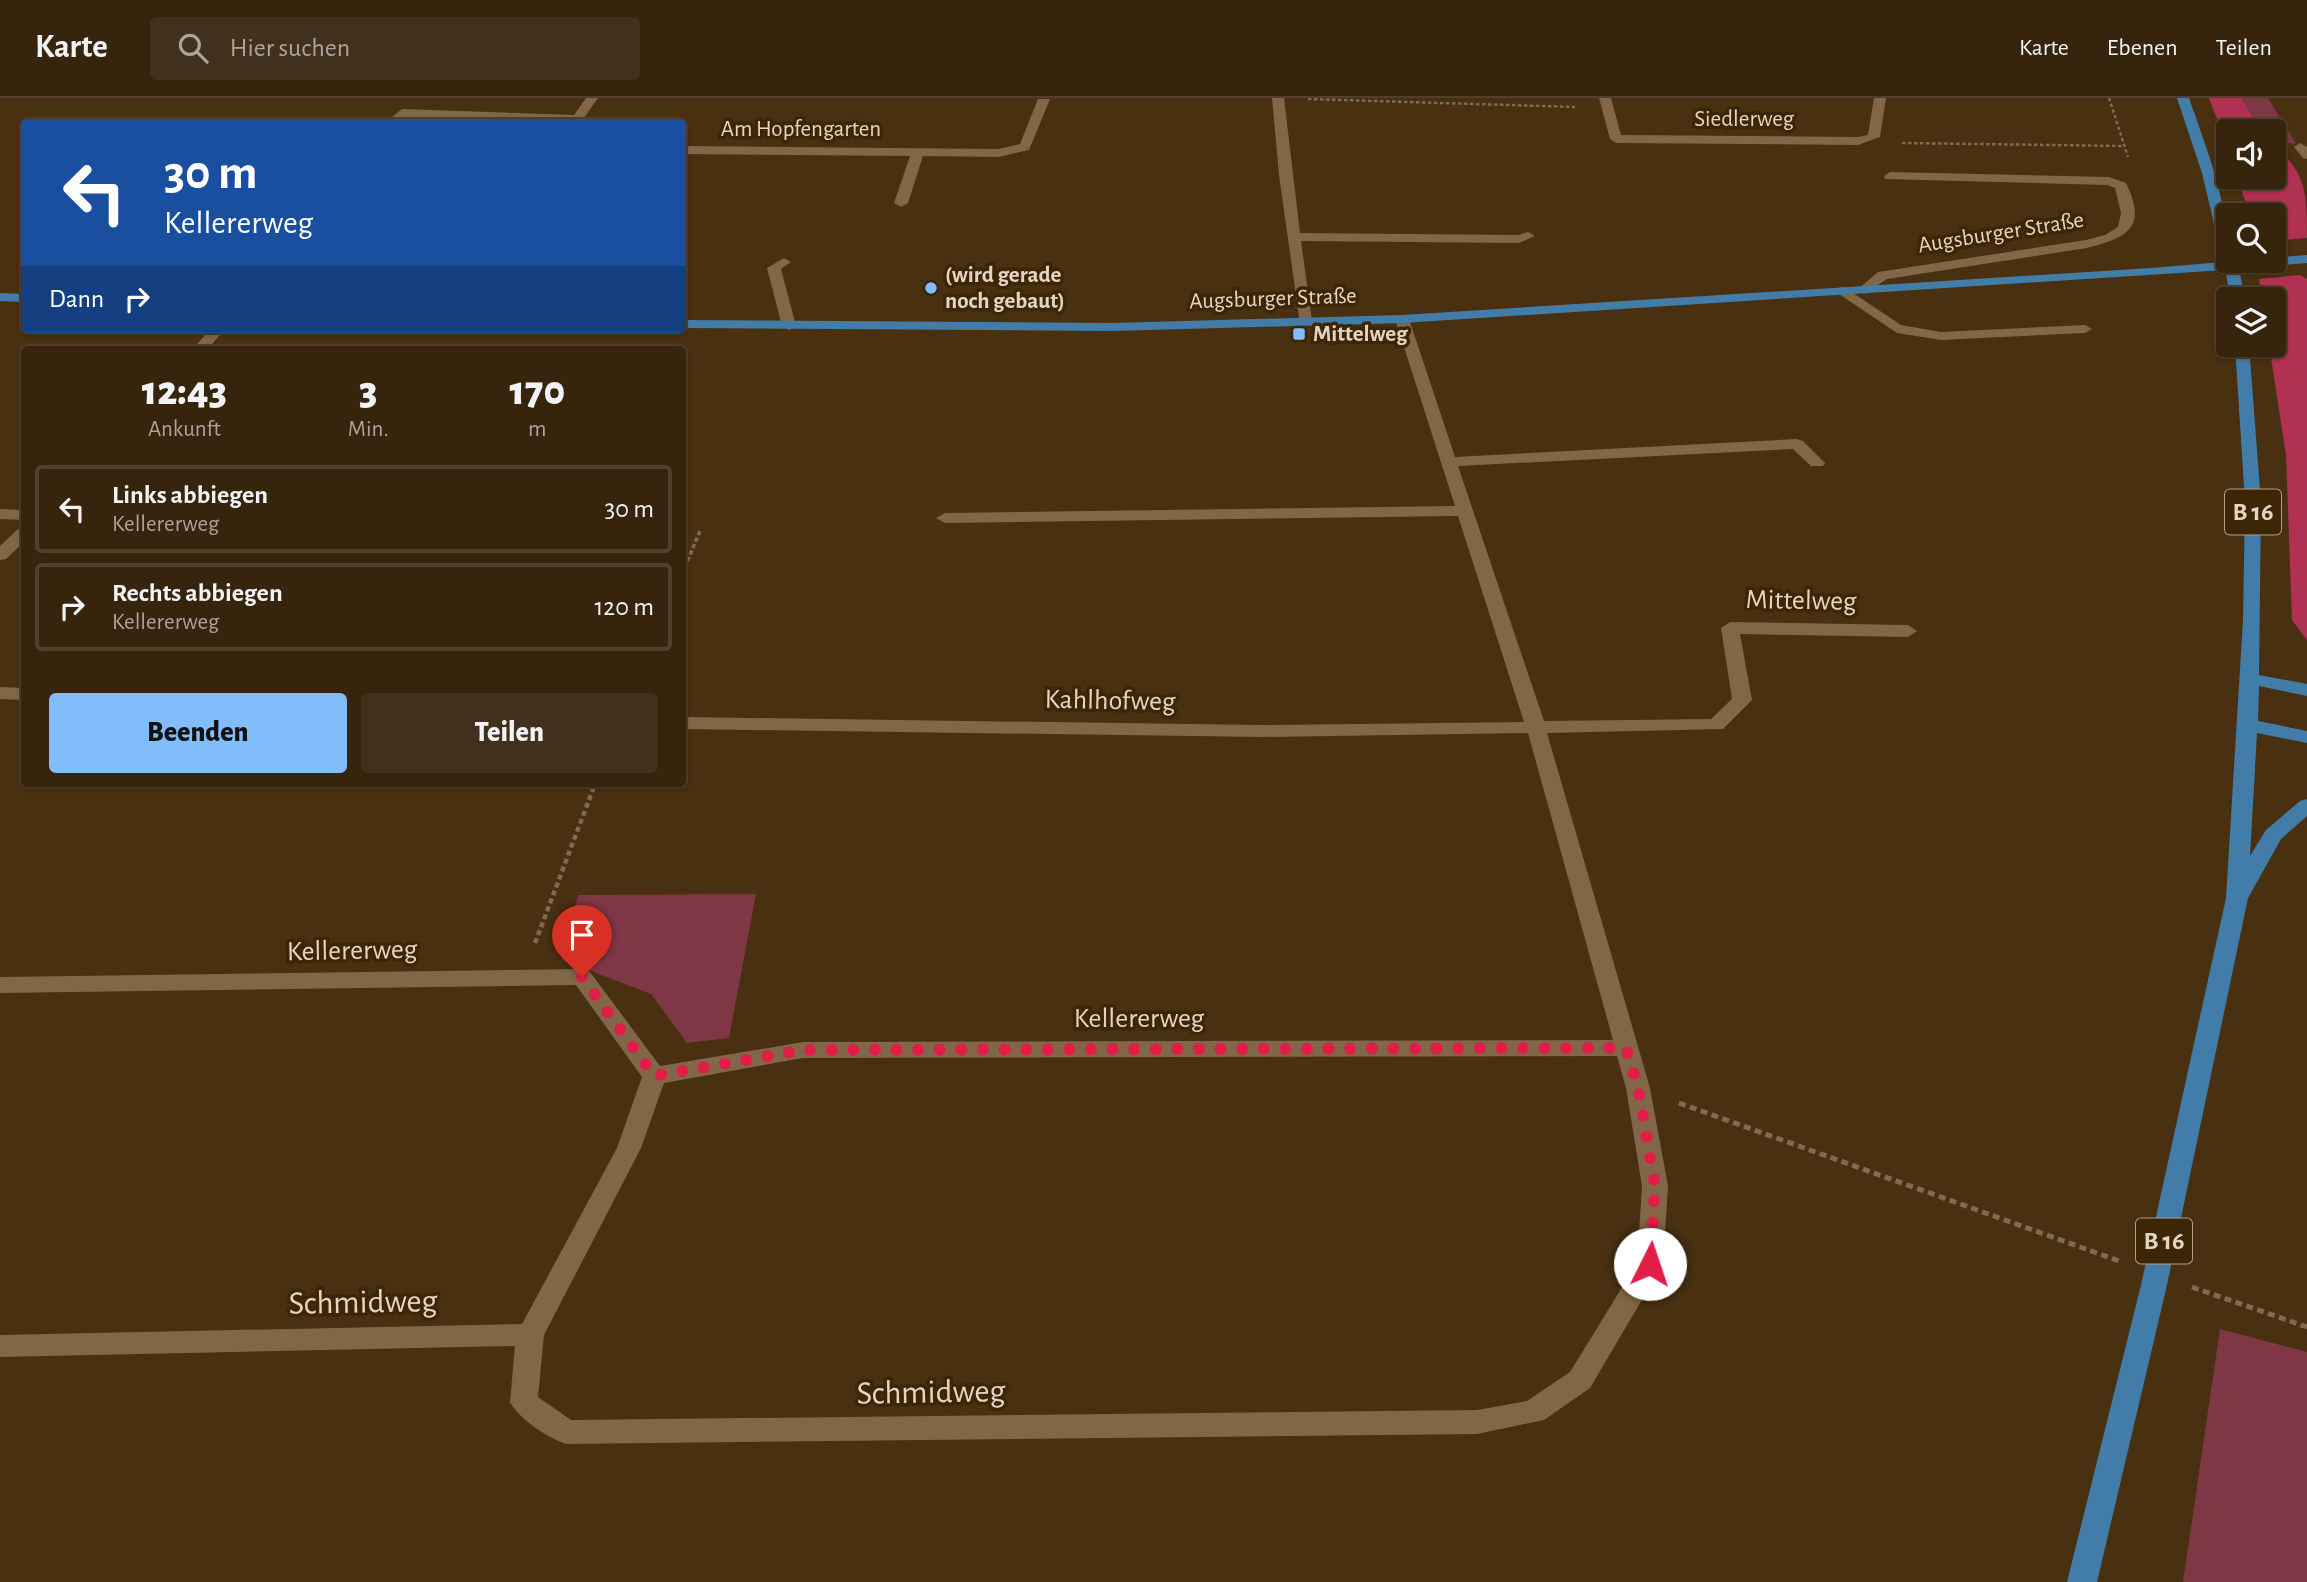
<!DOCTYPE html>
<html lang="de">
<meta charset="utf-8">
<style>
:root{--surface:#36240d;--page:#41301b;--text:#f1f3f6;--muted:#aaa49d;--line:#50412e;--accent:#80bdfa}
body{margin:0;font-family:"Alegreya Sans",sans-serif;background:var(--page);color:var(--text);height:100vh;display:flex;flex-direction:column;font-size:26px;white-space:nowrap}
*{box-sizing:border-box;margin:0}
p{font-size:23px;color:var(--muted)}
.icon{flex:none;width:38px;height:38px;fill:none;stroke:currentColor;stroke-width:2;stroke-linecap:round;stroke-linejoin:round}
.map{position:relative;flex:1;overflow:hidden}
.drawer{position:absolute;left:21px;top:248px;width:665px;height:441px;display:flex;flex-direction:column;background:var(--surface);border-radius:7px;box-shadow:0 2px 5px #0004,0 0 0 2px var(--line)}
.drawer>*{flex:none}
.top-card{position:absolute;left:21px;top:21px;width:665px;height:214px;border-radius:7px;box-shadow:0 2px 5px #0004,0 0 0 2px var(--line);background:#1a4fa0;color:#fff;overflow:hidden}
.controls{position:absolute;left:2216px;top:21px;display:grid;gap:14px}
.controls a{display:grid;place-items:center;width:70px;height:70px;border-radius:7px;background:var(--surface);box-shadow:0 2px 5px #0004,0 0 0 2px var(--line);font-size:35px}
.pin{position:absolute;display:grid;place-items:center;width:60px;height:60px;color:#fff;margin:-72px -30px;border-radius:50% 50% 50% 0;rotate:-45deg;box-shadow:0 0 7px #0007}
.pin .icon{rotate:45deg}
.me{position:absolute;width:77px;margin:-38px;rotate:4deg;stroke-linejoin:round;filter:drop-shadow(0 0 5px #0008)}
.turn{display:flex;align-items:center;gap:24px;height:147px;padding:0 28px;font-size:32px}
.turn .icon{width:91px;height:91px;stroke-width:2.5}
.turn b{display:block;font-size:49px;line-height:60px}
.then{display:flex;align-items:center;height:66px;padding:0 28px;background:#0003;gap:14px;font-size:26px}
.eta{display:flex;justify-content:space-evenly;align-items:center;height:119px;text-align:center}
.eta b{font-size:42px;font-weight:800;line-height:49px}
.button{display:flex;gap:14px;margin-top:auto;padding:14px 28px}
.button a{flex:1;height:80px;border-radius:7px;background:var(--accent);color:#111;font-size:28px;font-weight:800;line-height:80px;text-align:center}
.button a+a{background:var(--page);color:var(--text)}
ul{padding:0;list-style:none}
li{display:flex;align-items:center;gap:21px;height:88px;margin:0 14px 10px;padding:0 14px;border:4px solid var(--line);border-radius:7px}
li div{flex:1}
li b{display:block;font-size:26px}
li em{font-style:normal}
header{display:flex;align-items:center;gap:42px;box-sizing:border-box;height:98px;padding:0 35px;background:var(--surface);border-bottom:2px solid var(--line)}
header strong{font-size:33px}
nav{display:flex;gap:38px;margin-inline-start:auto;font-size:24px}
.search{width:490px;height:63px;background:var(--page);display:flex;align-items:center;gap:18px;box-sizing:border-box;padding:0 24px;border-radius:7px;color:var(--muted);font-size:26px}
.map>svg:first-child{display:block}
</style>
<header>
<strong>Karte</strong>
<div class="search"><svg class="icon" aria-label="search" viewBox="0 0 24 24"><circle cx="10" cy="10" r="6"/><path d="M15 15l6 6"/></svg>Hier suchen</div>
<nav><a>Karte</a><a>Ebenen</a><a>Teilen</a></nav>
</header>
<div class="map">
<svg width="2307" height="1484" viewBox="0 0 2307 1484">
<rect width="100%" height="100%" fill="#483011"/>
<g fill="#7f3746">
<path d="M 2241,0 L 2268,0 L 2296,46 L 2273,43 L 2273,33 L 2262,33 Z"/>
<path d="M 756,796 L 729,940 L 687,945 L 651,896 L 562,862 L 578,797 Z"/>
<path d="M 2220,1231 L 2307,1254 L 2307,1484 L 2183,1484 Z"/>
</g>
<g fill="#b13152">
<path d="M 2209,0 L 2241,0 L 2262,33 L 2228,33 L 2228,50 Z"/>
<path d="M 2273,47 C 2307,75 2307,96 2307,140 L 2273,143 L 2273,117 L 2250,117 L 2237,79 L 2273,79 Z"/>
<path d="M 2300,177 L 2307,181 L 2307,542 L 2292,522 L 2286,357 L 2269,247 L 2273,247 L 2273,201 L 2263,201 L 2259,181 Z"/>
</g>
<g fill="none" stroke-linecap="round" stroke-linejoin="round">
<g stroke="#806b51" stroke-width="2.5" stroke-dasharray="3.5 2.5" stroke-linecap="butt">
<path d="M 2109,0 L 2128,59"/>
<path d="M 1308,1 L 1575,9"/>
<path d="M 1902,45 L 2124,48"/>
</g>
<path stroke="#806b51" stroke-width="3.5" stroke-dasharray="4.5 2.5" stroke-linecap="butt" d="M 682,476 L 700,433"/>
<path stroke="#806b51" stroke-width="4.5" stroke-dasharray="5 3.5" stroke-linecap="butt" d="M 535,845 L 595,686"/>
<g stroke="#806b51" stroke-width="5" stroke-dasharray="7 4.5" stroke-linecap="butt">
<path d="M 1679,1005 L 2122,1164"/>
<path d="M 2192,1189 L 2307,1229"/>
</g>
<g fill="#816647" fill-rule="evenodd">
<path d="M 586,0 L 598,0 L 581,24 L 405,19 L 399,24 L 386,24 L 402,11 L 574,17 Z"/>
<path d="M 1272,0 L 1284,0 L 1300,135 L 1518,137 L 1528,134 L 1535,138 L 1519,145 L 1301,143 L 1312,223 L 1310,226 L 1300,226 L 1279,77 Z"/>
<path d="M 1599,0 L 1611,0 L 1621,37 L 1858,39 L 1868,37 L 1874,0 L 1886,0 L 1880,39 L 1858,47 L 1616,45 L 1610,41 Z"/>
<path d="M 1038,1 L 1050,1 L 1029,52 L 998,59 L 923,58 L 908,105 L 901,109 L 894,105 L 910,58 L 682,56 L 682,48 L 998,51 L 1020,46 Z"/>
<path d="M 2300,45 L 2307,49 L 2307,61 L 2303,60 L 2294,49 Z"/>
<path d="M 1890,74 L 2109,79 L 2126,85 C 2148,130 2127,140 2087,150 L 1887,181 L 1864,196 L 1857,192 L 1878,174 L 2086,142 L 2105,137 L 2118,129 L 2121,115 L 2115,90 L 2107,87 L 1885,81 L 1884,78 Z"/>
<path d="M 784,160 L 791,164 L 781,171 L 796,228 L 789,232 L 782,228 L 767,170 Z"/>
<path d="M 1844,189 L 1901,227 L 1941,234 L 2085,227 L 2092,231 L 2085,235 L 1941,242 L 1897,235 L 1839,196 L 1839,190 Z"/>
<path d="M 1402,217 L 1409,221 L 1455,359 L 1797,341 L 1803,343 L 1825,365 L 1823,368 L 1811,368 L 1793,351 L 1458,368 L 1544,623 L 1711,621 L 1732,601 L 1721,530 L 1730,524 L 1908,527 L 1917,533 L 1908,539 L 1740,536 L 1752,602 L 1723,631 L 1547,635 L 1650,990 L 1668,1088 L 1663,1166 L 1590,1290 L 1544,1322 L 1477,1336 L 566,1346 C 548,1340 519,1321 510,1304 L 515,1248 L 0,1259 L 0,1237 L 522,1226 L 617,1050 L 642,979 L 576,887 L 0,895 L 0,879 L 582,871 L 590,874 L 660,968 L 803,944 L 1613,942 L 1528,635 L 1262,639 L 682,631 L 682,619 L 1262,627 L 1524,624 L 1458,418 L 945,425 L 936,420 L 945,415 L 1455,408 L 1395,221 ZM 1617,958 L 1626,990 L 1642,1088 L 1637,1165 L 1570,1274 L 1527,1303 L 1477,1312 L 571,1322 L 538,1299 L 544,1237 L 641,1050 L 664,985 L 803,960 Z"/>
<path d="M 210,231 L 225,231 L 207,252 L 192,252 Z"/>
<path d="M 0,411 L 24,412 L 24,422 L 0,421 Z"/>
<path d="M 24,430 L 24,444 L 6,461 L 0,462 L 0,448 L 18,431 Z"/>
<path d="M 0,589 L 24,590 L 24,602 L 0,601 Z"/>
</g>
<g fill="#427da9" fill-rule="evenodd">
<path d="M 2177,0 L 2189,0 C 2207,52 2228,103 2228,159 L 2221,155 L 2202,75 Z"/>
<path d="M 2307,157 L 2307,165 L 2239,171 L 2245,201 L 2231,201 L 2225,172 L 1402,225 L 1113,233 L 682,230 L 682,222 L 1113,225 L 1402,217 L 2151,170 L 2223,164 L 2228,159 L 2228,163 L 2273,163 L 2273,160 Z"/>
<path d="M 0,195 L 24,196 L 24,204 L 0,203 Z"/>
<path d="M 2235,247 L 2249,247 L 2261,405 L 2259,577 L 2307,586 L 2307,598 L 2259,588 L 2258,623 L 2307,633 L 2307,645 L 2257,635 L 2250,758 L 2266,732 L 2300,703 L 2307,701 L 2307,718 L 2281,741 L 2248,800 L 2167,1187 L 2097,1484 L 2067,1484 L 2141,1187 L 2226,800 L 2243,522 L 2245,405 Z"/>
</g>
</g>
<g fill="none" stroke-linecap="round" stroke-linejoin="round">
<path stroke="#e11d48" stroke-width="12" stroke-dasharray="0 21.6" d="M 582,879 L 654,978 L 803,952 L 1626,950 L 1638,990 L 1655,1088 L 1650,1166"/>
</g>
<g fill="#80bdfa" stroke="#3d2606" stroke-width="2.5">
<circle cx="931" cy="190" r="7"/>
<rect x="1292" y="229" width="14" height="14" rx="3.5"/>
</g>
<g text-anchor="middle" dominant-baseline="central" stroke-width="7" stroke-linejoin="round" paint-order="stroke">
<g font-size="23" fill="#e4d4c4" stroke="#3d2606">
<text x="1744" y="21">Siedlerweg</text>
<text x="801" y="31">Am Hopfengarten</text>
<text transform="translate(2001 135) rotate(-9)">Augsburger Straße</text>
<text transform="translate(1273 201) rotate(-2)">Augsburger Straße</text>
</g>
<g font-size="23" font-weight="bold" fill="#e4d4c4" stroke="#3d2606" text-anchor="start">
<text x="945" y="177">(wird gerade<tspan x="945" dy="26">noch gebaut)</tspan></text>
<text x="1313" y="236">Mittelweg</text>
</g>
<g fill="#3d2606" stroke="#b2a08b" stroke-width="2">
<rect x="2225" y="391.5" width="56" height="45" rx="5"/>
<rect x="2136" y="1120.5" width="56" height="45" rx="5"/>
</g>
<g font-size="26" font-weight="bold" fill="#e4d4c4">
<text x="2253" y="414">B 16</text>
<text x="2164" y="1143">B 16</text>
</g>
<g font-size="28" fill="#e4d4c4" stroke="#3d2606">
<text transform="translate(1801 503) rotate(1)">Mittelweg</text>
<text transform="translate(1110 603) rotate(1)">Kahlhofweg</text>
<text transform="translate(352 853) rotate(-1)">Kellererweg</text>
<text x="1139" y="921">Kellererweg</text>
</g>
<g font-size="33" fill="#e4d4c4" stroke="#3d2606">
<text transform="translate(363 1205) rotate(-1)">Schmidweg</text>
<text transform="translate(931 1295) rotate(-1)">Schmidweg</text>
</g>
</g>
</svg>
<div class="controls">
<a><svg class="icon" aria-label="sound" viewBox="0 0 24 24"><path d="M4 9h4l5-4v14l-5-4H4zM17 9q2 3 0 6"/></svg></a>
<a><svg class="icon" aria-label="search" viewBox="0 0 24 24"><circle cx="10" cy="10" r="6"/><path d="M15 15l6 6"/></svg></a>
<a><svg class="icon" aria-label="layers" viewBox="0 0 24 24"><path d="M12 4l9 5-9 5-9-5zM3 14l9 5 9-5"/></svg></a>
</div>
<div class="pin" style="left:582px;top:879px;background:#d93025"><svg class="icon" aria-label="arrive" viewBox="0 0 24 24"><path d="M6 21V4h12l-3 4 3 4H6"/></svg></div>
<svg class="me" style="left:1650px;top:1166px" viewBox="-20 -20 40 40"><circle r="19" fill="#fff"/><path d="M0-13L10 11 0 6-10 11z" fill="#e11d48"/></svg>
<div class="top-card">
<div class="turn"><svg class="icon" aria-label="left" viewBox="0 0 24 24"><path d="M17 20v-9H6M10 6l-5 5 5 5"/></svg><div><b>30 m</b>Kellererweg</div></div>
<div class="then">Dann<svg class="icon" aria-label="right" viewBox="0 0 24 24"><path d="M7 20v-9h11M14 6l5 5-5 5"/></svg></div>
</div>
<section class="drawer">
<div class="eta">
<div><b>12:43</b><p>Ankunft</p></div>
<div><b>3</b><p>Min.</p></div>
<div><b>170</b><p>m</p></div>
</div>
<ul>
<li><svg class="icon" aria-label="left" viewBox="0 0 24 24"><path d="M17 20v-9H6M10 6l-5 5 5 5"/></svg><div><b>Links abbiegen</b><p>Kellererweg</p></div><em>30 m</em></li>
<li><svg class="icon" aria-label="right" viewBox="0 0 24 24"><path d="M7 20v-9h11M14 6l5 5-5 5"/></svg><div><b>Rechts abbiegen</b><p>Kellererweg</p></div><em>120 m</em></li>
</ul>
<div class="button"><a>Beenden</a><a>Teilen</a></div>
</section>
</div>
